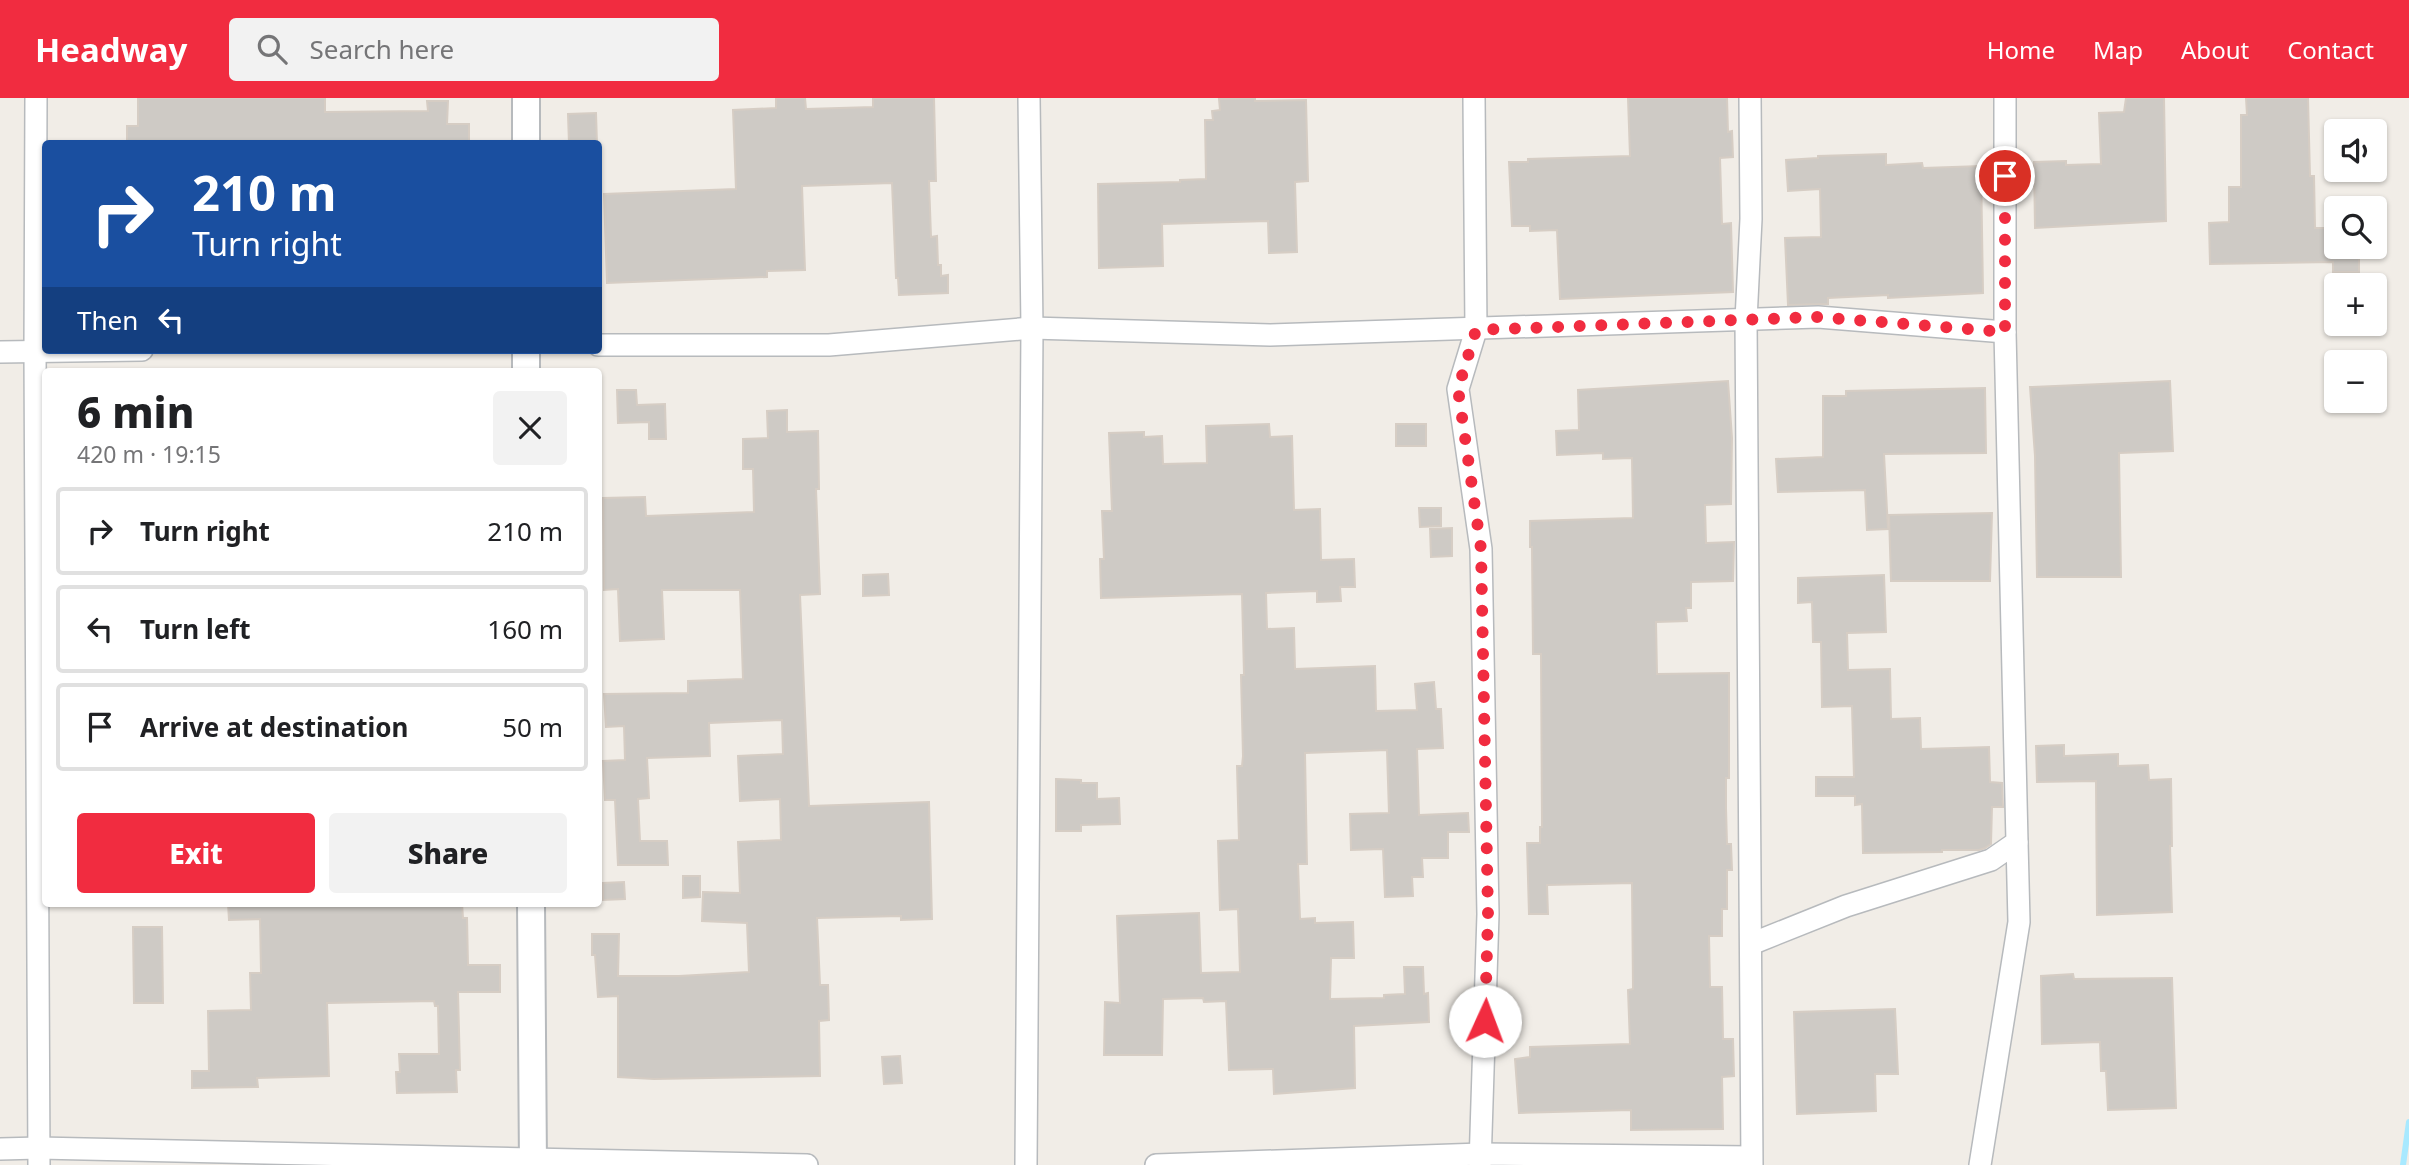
<!DOCTYPE html>
<meta charset="utf-8">
<style>
:root{--surface:#fff;--page:#f2f2f2;--text:#202124;--muted:#757577;--line:#e0e0e0;--accent:#f12c40}
body{margin:0;font-family:"Noto Sans",sans-serif;background:var(--page);color:var(--text);height:100vh;display:flex;flex-direction:column;font-size:26px;white-space:nowrap}
*{box-sizing:border-box;margin:0}
p{font-size:23px;color:var(--muted)}
.icon{flex:none;width:38px;height:38px;fill:none;stroke:currentColor;stroke-width:2;stroke-linecap:round;stroke-linejoin:round}
.map{position:relative;flex:1;overflow:hidden}
.details{position:absolute;left:42px;top:270px;width:560px;height:539px;display:flex;flex-direction:column;background:var(--surface);border-radius:7px;box-shadow:0 2px 5px #0004}
.details>*{flex:none}
.banner{position:absolute;left:42px;top:42px;width:560px;height:214px;border-radius:7px;box-shadow:0 2px 5px #0004;background:#1a4fa0;color:#fff;overflow:hidden}
.buttons{position:absolute;left:2324px;top:21px;display:grid;gap:14px}
.buttons a{display:grid;place-items:center;width:63px;height:63px;border-radius:7px;background:var(--surface);box-shadow:0 2px 5px #0004;font-size:35px}
.pin{position:absolute;display:grid;place-items:center;width:60px;height:60px;color:#fff;margin:-30px;border:4px solid #fff;border-radius:50%;box-shadow:0 2px 7px #0007}
.me{position:absolute;width:77px;margin:-38px;rotate:2deg;stroke-linejoin:round;filter:drop-shadow(0 0 5px #0008)}
.turn{display:flex;align-items:center;gap:24px;height:147px;padding:0 35px;font-size:32px}
.turn .icon{width:91px;height:91px;stroke-width:2.5}
.turn b{display:block;font-size:49px;line-height:60px}
.then{display:flex;align-items:center;height:66px;padding:0 35px;background:#0003;gap:14px;font-size:26px}
.round{display:grid;place-items:center;flex:none;width:74px;height:74px;border-radius:7px;background:var(--page)}
.summary{display:flex;align-items:center;justify-content:space-between;height:119px;padding:0 35px}
h1{font-size:42px;font-weight:800;line-height:52px}
.button{display:flex;gap:14px;margin-top:auto;padding:14px 35px}
.button a{flex:1;height:80px;border-radius:7px;background:var(--accent);color:#fff;font-size:28px;font-weight:800;line-height:80px;text-align:center}
.button a+a{background:var(--page);color:var(--text)}
ul{padding:0;list-style:none}
li{display:flex;align-items:center;gap:21px;height:88px;margin:0 14px 10px;padding:0 21px;border:4px solid var(--line);border-radius:7px}
li div{flex:1}
li b{display:block;font-size:26px}
li em{font-style:normal}
header{display:flex;align-items:center;gap:42px;box-sizing:border-box;height:98px;padding:0 35px;background:var(--accent);color:#fff}
header strong{font-size:33px}
nav{display:flex;gap:38px;margin-inline-start:auto;font-size:24px}
.search{width:490px;height:63px;background:var(--page);display:flex;align-items:center;gap:18px;box-sizing:border-box;padding:0 24px;border-radius:7px;color:var(--muted);font-size:26px}
.map>svg:first-child{display:block}
</style>
<header>
<strong>Headway</strong>
<div class="search"><svg class="icon" aria-label="search" viewBox="0 0 24 24"><circle cx="10" cy="10" r="6"/><path d="M15 15l6 6"/></svg>Search here</div>
<nav><a>Home</a><a>Map</a><a>About</a><a>Contact</a></nav>
</header>
<div class="map">
<svg width="2409" height="1067" viewBox="0 0 2409 1067">
<rect width="100%" height="100%" fill="#f1ede7"/>
<g fill="none" stroke-linecap="round" stroke-linejoin="round">
<path stroke="#a8e9ff" stroke-width="6" d="M 2403,1067 L 2409,1024"/>
</g>
<g fill="#cecac5" stroke="#d6cdc4" stroke-width="2">
<path d="M 138,0 L 325,0 L 325,14 L 428,13 L 427,3 L 448,3 L 447,26 L 469,26 L 469,46 L 127,46 L 127,28 L 138,28 Z"/>
<path d="M 776,0 L 805,0 L 806,11 L 873,9 L 873,0 L 934,0 L 936,83 L 929,83 L 931,139 L 937,138 L 938,167 L 941,167 L 941,178 L 948,177 L 948,195 L 899,197 L 898,180 L 896,180 L 892,85 L 802,88 L 805,172 L 767,173 L 767,179 L 607,185 L 604,96 L 736,91 L 733,12 L 776,10 Z"/>
<path d="M 1255,0 L 1255,3 L 1306,2 L 1308,83 L 1295,84 L 1297,154 L 1269,155 L 1268,123 L 1162,126 L 1163,168 L 1099,170 L 1098,86 L 1180,84 L 1180,82 L 1206,81 L 1205,22 L 1213,22 L 1212,13 L 1220,12 L 1219,1 Z"/>
<path d="M 1628,0 L 1727,0 L 1728,34 L 1732,33 L 1733,59 L 1720,60 L 1722,126 L 1731,125 L 1733,194 L 1560,201 L 1557,132 L 1530,133 L 1530,128 L 1512,128 L 1509,64 L 1528,64 L 1528,61 L 1630,58 Z"/>
<path d="M 2126,0 L 2164,0 L 2166,123 L 2035,130 L 2034,64 L 2066,63 L 2066,67 L 2101,66 L 2099,15 L 2124,14 Z"/>
<path d="M 2246,0 L 2308,0 L 2310,78 L 2314,78 L 2315,130 L 2336,130 L 2336,149 L 2359,149 L 2359,174 L 2333,174 L 2333,164 L 2210,166 L 2209,125 L 2229,124 L 2229,89 L 2241,89 L 2241,17 L 2247,17 Z"/>
<path d="M 596,15 L 597,46 L 569,46 L 568,16 Z"/>
<path d="M 1886,56 L 1886,67 L 1922,65 L 1923,70 L 1981,68 L 1983,195 L 1888,200 L 1888,197 L 1828,200 L 1828,206 L 1788,207 L 1785,140 L 1821,139 L 1820,91 L 1788,93 L 1786,62 L 1818,60 L 1818,58 Z"/>
<path d="M 1728,283 L 1732,340 L 1731,406 L 1705,407 L 1706,445 L 1734,444 L 1733,483 L 1691,484 L 1691,510 L 1686,510 L 1687,523 L 1656,524 L 1657,576 L 1729,575 L 1729,680 L 1726,680 L 1726,710 L 1727,746 L 1731,746 L 1732,772 L 1727,772 L 1727,811 L 1722,811 L 1722,838 L 1709,838 L 1710,889 L 1722,889 L 1723,941 L 1733,941 L 1734,978 L 1722,979 L 1723,1031 L 1631,1032 L 1631,1012 L 1519,1015 L 1515,961 L 1530,959 L 1530,949 L 1630,946 L 1628,892 L 1633,891 L 1632,785 L 1547,787 L 1548,816 L 1529,816 L 1527,745 L 1540,745 L 1540,729 L 1542,729 L 1541,556 L 1533,556 L 1532,449 L 1530,449 L 1530,423 L 1633,420 L 1632,360 L 1603,361 L 1603,355 L 1557,357 L 1556,333 L 1579,332 L 1578,292 Z"/>
<path d="M 2170,283 L 2173,353 L 2119,355 L 2121,479 L 2037,479 L 2035,358 L 2030,289 Z"/>
<path d="M 1985,290 L 1986,355 L 1884,356 L 1888,431 L 1867,432 L 1865,392 L 1778,394 L 1776,361 L 1823,359 L 1823,298 L 1846,298 L 1846,293 Z"/>
<path d="M 617,292 L 636,292 L 637,307 L 665,306 L 666,341 L 649,341 L 649,324 L 618,325 Z"/>
<path d="M 787,312 L 787,334 L 818,333 L 819,391 L 816,391 L 820,496 L 800,497 L 809,708 L 929,704 L 932,821 L 901,822 L 901,818 L 817,820 L 820,887 L 828,887 L 829,922 L 819,923 L 820,978 L 654,981 L 618,979 L 618,898 L 598,899 L 595,857 L 592,857 L 592,836 L 619,836 L 618,878 L 679,878 L 749,874 L 747,825 L 702,823 L 703,794 L 740,795 L 738,744 L 781,742 L 780,701 L 740,703 L 738,658 L 783,656 L 782,622 L 709,625 L 710,658 L 647,660 L 649,700 L 638,701 L 640,743 L 667,743 L 668,767 L 618,767 L 615,702 L 605,702 L 603,663 L 625,662 L 624,628 L 606,629 L 604,596 L 688,595 L 688,583 L 743,581 L 740,492 L 662,492 L 664,541 L 620,543 L 618,491 L 604,492 L 603,400 L 645,399 L 646,418 L 754,414 L 753,371 L 743,371 L 743,341 L 768,340 L 767,313 Z"/>
<path d="M 1269,326 L 1270,339 L 1292,338 L 1294,412 L 1320,411 L 1321,462 L 1354,461 L 1355,489 L 1340,489 L 1341,503 L 1317,504 L 1317,493 L 1266,495 L 1267,531 L 1294,530 L 1295,571 L 1375,568 L 1376,613 L 1417,612 L 1415,586 L 1434,584 L 1436,611 L 1441,611 L 1443,650 L 1417,651 L 1419,717 L 1468,715 L 1469,734 L 1448,734 L 1448,760 L 1422,760 L 1423,779 L 1412,779 L 1413,798 L 1385,799 L 1383,751 L 1351,752 L 1350,716 L 1389,715 L 1387,652 L 1305,655 L 1307,766 L 1298,766 L 1300,821 L 1315,820 L 1315,825 L 1353,824 L 1354,860 L 1331,860 L 1330,901 L 1384,900 L 1384,897 L 1405,896 L 1404,869 L 1423,869 L 1424,896 L 1428,895 L 1429,924 L 1354,928 L 1355,990 L 1274,996 L 1273,971 L 1229,972 L 1226,903 L 1204,904 L 1203,900 L 1163,901 L 1162,957 L 1104,957 L 1105,904 L 1120,905 L 1117,818 L 1199,815 L 1201,875 L 1240,874 L 1238,811 L 1220,812 L 1218,743 L 1239,742 L 1237,668 L 1242,668 L 1243,658 L 1241,577 L 1244,577 L 1242,496 L 1101,500 L 1100,461 L 1104,461 L 1102,413 L 1112,413 L 1109,335 L 1144,334 L 1144,339 L 1162,338 L 1163,366 L 1207,365 L 1206,328 Z"/>
<rect x="1396" y="326" width="30" height="22"/>
<path d="M 1419,410 L 1441,410 L 1441,428 L 1420,429 Z"/>
<path d="M 1992,415 L 1990,483 L 1891,483 L 1889,417 Z"/>
<path d="M 1452,430 L 1452,458 L 1431,459 L 1430,431 Z"/>
<path d="M 888,476 L 889,497 L 863,498 L 863,477 Z"/>
<path d="M 1884,477 L 1886,534 L 1847,535 L 1848,572 L 1890,571 L 1891,621 L 1920,620 L 1921,651 L 1989,649 L 1990,684 L 2002,685 L 2003,709 L 1992,709 L 1991,746 L 1985,750 L 1979,752 L 1942,752 L 1942,754 L 1863,755 L 1862,706 L 1855,707 L 1855,698 L 1816,698 L 1816,679 L 1854,679 L 1852,608 L 1822,609 L 1821,544 L 1813,544 L 1812,504 L 1798,505 L 1798,480 Z"/>
<path d="M 2064,647 L 2064,658 L 2118,656 L 2118,668 L 2148,667 L 2149,682 L 2171,681 L 2172,748 L 2170,748 L 2172,814 L 2097,817 L 2096,683 L 2037,684 L 2036,648 Z"/>
<path d="M 1056,681 L 1081,682 L 1081,685 L 1097,685 L 1097,701 L 1119,700 L 1120,726 L 1081,727 L 1081,733 L 1056,733 Z"/>
<path d="M 683,778 L 700,778 L 700,799 L 683,800 Z"/>
<path d="M 624,784 L 625,801 L 603,802 L 603,785 Z"/>
<path d="M 228,805 L 462,805 L 463,820 L 467,820 L 468,867 L 500,867 L 500,894 L 458,894 L 460,972 L 456,972 L 457,994 L 397,995 L 396,974 L 400,974 L 399,956 L 439,956 L 438,908 L 435,908 L 434,903 L 327,905 L 329,978 L 257,980 L 258,989 L 192,990 L 192,973 L 209,973 L 208,913 L 251,912 L 250,875 L 261,875 L 260,821 L 229,822 Z"/>
<path d="M 133,829 L 162,829 L 163,905 L 134,905 Z"/>
<path d="M 2073,876 L 2074,881 L 2172,880 L 2176,1010 L 2108,1012 L 2106,973 L 2101,973 L 2100,944 L 2042,946 L 2041,878 Z"/>
<path d="M 1895,911 L 1898,976 L 1875,976 L 1876,1013 L 1797,1016 L 1794,914 Z"/>
<path d="M 900,958 L 902,985 L 884,986 L 882,959 Z"/>
</g>
<g fill="none" stroke-linecap="round" stroke-linejoin="round">
<g stroke="#b7babd" stroke-width="24">
<g id="minor">
<path d="M 36,0 L 35,254 L 39,1067"/>
<path d="M 1474,0 L 1476,232 L 1458,291 L 1481,451 L 1488,816 L 1480,1067"/>
<path d="M 1750,0 L 1751,121 L 1746,222 L 1752,1067"/>
<path d="M 598,247 L 829,247 L 1032,230 L 1270,237 L 1818,219 L 2005,234"/>
<path d="M 0,254 L 142,252"/>
<path d="M 1751,846 L 1846,808 L 1991,762 L 2017,744 L 2005,234 L 2005,0"/>
<path d="M 0,1051 L 39,1050 L 807,1067"/>
<path d="M 1026,1067 L 1032,230 L 1029,0"/>
<path d="M 1156,1067 L 1481,1056 L 1751,1059"/>
<path d="M 1980,1067 L 2019,824 L 2017,744"/>
</g>
</g>
<g stroke="#b7babd" stroke-width="30">
<g id="tertiary">
<path d="M 526,46 L 526,0"/>
<path d="M 526,252 L 526,273"/>
<path d="M 531,805 L 533,1067"/>
</g>
</g>
<use href="#minor" stroke="#fff" stroke-width="21"/>
<use href="#tertiary" stroke="#fff" stroke-width="26"/>
</g>
<g fill="none" stroke-linecap="round" stroke-linejoin="round">
<path stroke="#f12c40" stroke-width="12" stroke-dasharray="0 21.6" d="M 1485,923 L 1488,816 L 1481,451 L 1458,291 L 1476,232 L 1818,219 L 2005,234 L 2005,78"/>
</g>
</svg>
<div class="buttons">
<a><svg class="icon" aria-label="sound" viewBox="0 0 24 24"><path d="M4 9h4l5-4v14l-5-4H4zM17 9q2 3 0 6"/></svg></a>
<a><svg class="icon" aria-label="search" viewBox="0 0 24 24"><circle cx="10" cy="10" r="6"/><path d="M15 15l6 6"/></svg></a>
<a>+</a>
<a>−</a>
</div>
<div class="pin" style="left:2005px;top:78px;background:#d93025"><svg class="icon" aria-label="arrive" viewBox="0 0 24 24"><path d="M6 21V4h12l-3 4 3 4H6"/></svg></div>
<svg class="me" style="left:1485px;top:923px" viewBox="-20 -20 40 40"><circle r="19" fill="#fff"/><path d="M0-13L10 11 0 6-10 11z" fill="#f12c40"/></svg>
<div class="banner">
<div class="turn"><svg class="icon" aria-label="right" viewBox="0 0 24 24"><path d="M7 20v-9h11M14 6l5 5-5 5"/></svg><div><b>210 m</b>Turn right</div></div>
<div class="then">Then<svg class="icon" aria-label="left" viewBox="0 0 24 24"><path d="M17 20v-9H6M10 6l-5 5 5 5"/></svg></div>
</div>
<section class="details">
<div class="summary"><div><h1>6 min</h1><p>420 m · 19:15</p></div><a class="round"><svg class="icon" aria-label="close" viewBox="0 0 24 24"><path d="M6 6l12 12M18 6L6 18"/></svg></a></div>
<ul>
<li><svg class="icon" aria-label="right" viewBox="0 0 24 24"><path d="M7 20v-9h11M14 6l5 5-5 5"/></svg><div><b>Turn right</b></div><em>210 m</em></li>
<li><svg class="icon" aria-label="left" viewBox="0 0 24 24"><path d="M17 20v-9H6M10 6l-5 5 5 5"/></svg><div><b>Turn left</b></div><em>160 m</em></li>
<li><svg class="icon" aria-label="arrive" viewBox="0 0 24 24"><path d="M6 21V4h12l-3 4 3 4H6"/></svg><div><b>Arrive at destination</b></div><em>50 m</em></li>
</ul>
<div class="button"><a>Exit</a><a>Share</a></div>
</section>
</div>
